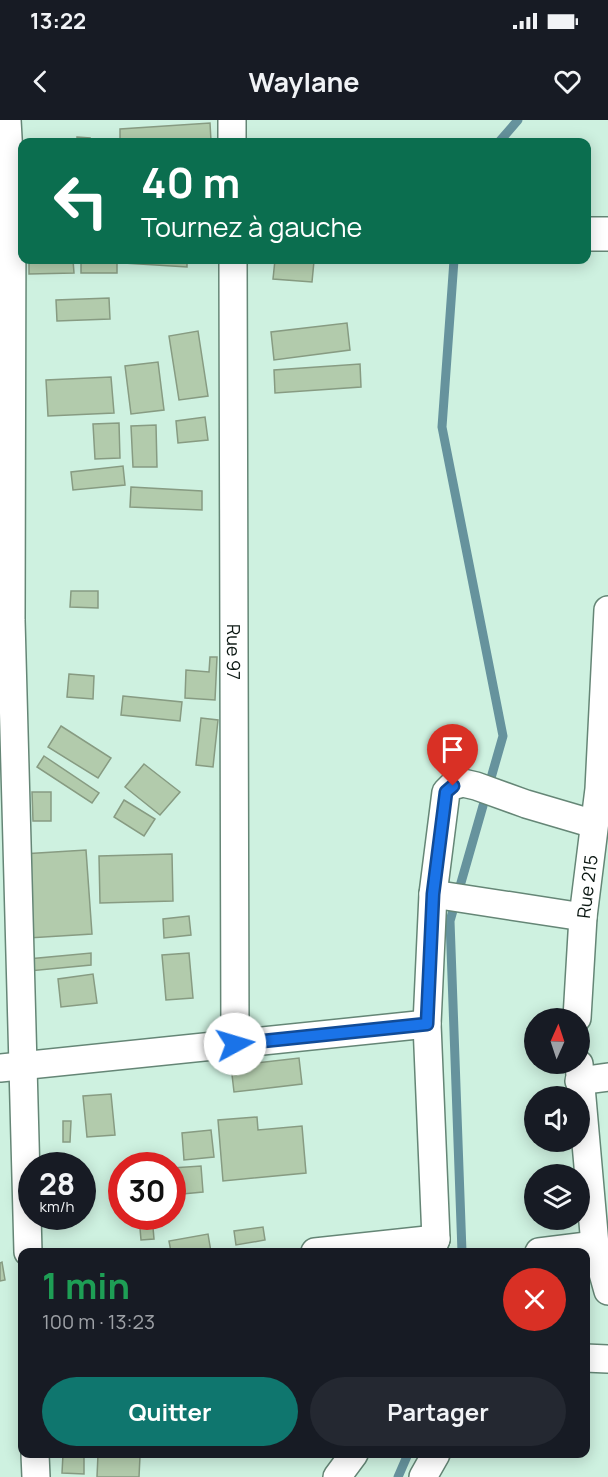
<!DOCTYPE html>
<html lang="fr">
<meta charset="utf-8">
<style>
:root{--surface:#171b24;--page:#242831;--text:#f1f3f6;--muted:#9ea1a6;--accent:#0f766e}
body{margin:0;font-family:Manrope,sans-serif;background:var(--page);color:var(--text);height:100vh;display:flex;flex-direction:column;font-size:22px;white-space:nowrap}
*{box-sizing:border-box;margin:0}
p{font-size:20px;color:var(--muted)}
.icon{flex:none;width:33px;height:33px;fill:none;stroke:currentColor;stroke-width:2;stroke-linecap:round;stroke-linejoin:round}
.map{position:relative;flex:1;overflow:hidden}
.drawer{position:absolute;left:18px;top:1128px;width:572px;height:210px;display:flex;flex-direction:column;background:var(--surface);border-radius:12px;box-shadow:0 3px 15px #0003}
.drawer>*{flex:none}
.top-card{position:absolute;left:18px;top:18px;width:573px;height:126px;border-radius:12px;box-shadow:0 3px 15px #0003;background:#0b6e4f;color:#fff;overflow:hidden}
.needle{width:39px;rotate:3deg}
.buttons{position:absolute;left:524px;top:888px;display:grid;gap:12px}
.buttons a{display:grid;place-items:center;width:66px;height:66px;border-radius:50%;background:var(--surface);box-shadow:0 3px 15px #0003;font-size:30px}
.speed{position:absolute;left:18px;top:1032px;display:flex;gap:12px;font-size:30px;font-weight:700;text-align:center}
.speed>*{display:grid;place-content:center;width:78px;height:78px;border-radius:50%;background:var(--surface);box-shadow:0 3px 15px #0003;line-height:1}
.speed small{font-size:15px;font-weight:400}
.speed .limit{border:9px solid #d22;background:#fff;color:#111}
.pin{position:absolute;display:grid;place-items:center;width:51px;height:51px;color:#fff;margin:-62px -26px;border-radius:50% 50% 50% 0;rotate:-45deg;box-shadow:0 0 6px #0007}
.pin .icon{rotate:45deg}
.me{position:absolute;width:66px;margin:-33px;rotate:84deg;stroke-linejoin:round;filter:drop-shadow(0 0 4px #0008)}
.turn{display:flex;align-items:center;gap:21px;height:126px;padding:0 24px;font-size:27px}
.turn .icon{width:78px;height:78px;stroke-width:2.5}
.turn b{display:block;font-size:42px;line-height:51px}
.round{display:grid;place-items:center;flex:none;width:63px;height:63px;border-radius:32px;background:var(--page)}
.headline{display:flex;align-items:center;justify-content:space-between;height:102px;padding:0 24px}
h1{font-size:36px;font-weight:700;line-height:45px;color:#1e9e55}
.primary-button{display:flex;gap:12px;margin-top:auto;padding:12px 24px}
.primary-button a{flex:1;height:69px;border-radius:36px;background:var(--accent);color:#fff;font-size:24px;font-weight:700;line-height:69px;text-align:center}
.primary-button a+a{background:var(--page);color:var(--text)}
.status{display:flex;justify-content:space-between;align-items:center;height:42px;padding:0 30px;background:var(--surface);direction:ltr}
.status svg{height:16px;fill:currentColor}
header{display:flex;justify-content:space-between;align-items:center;height:78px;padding:0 24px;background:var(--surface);font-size:27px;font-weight:700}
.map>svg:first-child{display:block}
</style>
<div class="status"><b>13:22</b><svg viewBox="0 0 49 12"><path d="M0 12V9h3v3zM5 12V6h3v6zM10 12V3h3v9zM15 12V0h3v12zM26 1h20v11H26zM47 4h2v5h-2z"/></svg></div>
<header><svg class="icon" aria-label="back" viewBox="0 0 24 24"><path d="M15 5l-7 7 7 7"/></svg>Waylane<svg class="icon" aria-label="heart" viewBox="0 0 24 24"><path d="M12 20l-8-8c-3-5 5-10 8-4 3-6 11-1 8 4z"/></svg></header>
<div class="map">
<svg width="608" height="1357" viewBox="0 0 608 1357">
<rect width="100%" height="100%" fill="#cef1e0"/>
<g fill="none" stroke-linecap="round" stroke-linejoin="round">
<g stroke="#66939d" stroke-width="9">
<path d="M 499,22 L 518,0"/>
<path d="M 454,140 L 442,307 L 503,616 L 450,801 L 462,1132"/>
<path d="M 398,1357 L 408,1334"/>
</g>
</g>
<g fill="#b2cbac" stroke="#879b82" stroke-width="1.5">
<path d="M 210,3 L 211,21 L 120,22 L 120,9 Z"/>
<path d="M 77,17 L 90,18 L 89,22 L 77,22 Z"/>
<path d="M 29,140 L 73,140 L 74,153 L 29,154 Z"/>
<rect x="81" y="140" width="36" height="13"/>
<path d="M 124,140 L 187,140 L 187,147 L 124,143 Z"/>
<path d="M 275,140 L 314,141 L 312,162 L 273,159 Z"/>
<path d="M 109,178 L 110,199 L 57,201 L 56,180 Z"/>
<path d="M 347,203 L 350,230 L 274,240 L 271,212 Z"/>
<path d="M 198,211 L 208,276 L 179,280 L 169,216 Z"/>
<path d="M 158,242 L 164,290 L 131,294 L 125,246 Z"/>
<path d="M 360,244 L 361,267 L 275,273 L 274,250 Z"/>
<path d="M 111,257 L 114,293 L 48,296 L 46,260 Z"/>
<path d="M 205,297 L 208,320 L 178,323 L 176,301 Z"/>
<path d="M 119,303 L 120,338 L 95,339 L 93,304 Z"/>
<path d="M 156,305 L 157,347 L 133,347 L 131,306 Z"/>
<path d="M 123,346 L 125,365 L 73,370 L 71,352 Z"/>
<path d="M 131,367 L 202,371 L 202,390 L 130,387 Z"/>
<path d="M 71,471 L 98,471 L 98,488 L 70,487 Z"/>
<path d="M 210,537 L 217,537 L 215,580 L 185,578 L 186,550 L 209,552 Z"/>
<path d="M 69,554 L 94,556 L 93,579 L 67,577 Z"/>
<path d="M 123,576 L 182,582 L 180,601 L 121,595 Z"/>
<path d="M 201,598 L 218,600 L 213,647 L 196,645 Z"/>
<path d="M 61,606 L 111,638 L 98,658 L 48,627 Z"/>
<path d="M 44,636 L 99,673 L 92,683 L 37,647 Z"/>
<path d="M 144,644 L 180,672 L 160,695 L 125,667 Z"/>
<path d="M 32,672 L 51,672 L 51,701 L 33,701 Z"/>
<path d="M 124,680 L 155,699 L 144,716 L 114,697 Z"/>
<path d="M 86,730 L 92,814 L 28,818 L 22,734 Z"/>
<path d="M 172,734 L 173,781 L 100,783 L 99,736 Z"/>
<path d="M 189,796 L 191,815 L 164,818 L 163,799 Z"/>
<path d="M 91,833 L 91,845 L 29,851 L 28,839 Z"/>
<path d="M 189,833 L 193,878 L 166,880 L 162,835 Z"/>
<path d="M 93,854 L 97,883 L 61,887 L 58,859 Z"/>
<path d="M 299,938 L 302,964 L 234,972 L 231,946 Z"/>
<path d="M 111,974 L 115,1015 L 87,1017 L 83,976 Z"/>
<path d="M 257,997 L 258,1010 L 302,1006 L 306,1053 L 223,1061 L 218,1000 Z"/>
<path d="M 63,1001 L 71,1001 L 70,1022 L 63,1022 Z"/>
<path d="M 211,1010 L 214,1037 L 184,1040 L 182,1013 Z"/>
<path d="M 201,1046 L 203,1072 L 172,1075 L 172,1048 Z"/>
<path d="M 53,1096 L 76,1096 L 76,1104 L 54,1106 Z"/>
<path d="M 139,1096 L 152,1096 L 154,1119 L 141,1120 Z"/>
<path d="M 263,1107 L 265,1120 L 236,1125 L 234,1111 Z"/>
<path d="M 208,1114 L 211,1132 L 171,1132 L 169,1121 Z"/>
<path d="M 2,1142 L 5,1160 L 0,1161 L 0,1143 Z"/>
<path d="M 63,1334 L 84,1334 L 84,1354 L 62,1353 Z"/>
<path d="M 98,1334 L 140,1336 L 139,1357 L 97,1357 Z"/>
</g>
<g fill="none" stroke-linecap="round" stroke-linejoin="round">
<g stroke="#658676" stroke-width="30">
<g id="street">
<path d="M 7,0 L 12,88 L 11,500 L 28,1132"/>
<path d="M 232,0 L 232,22"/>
<path id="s1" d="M 233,140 L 235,924"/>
<path d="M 433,774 L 583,797"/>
<path id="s2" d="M 577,898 L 583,797 L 599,669 L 608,490"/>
<path d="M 579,944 L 595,1125 L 608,1171"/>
<path d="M 0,948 L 427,904"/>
<path d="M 579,961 L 608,957"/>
<path d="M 315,1132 L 436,1119"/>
<path d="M 431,1132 L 436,1119 L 427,904 L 433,774 L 446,672 L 452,666 L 463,663 L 476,666 L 526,684 L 594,704"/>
<path d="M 539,1132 L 595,1125"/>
<path d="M 585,1238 L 608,1239"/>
<path d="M 35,1334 L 36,1357"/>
<path d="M 337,1357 L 354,1334"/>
<path d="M 423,1357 L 436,1334"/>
</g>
</g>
<g stroke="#658676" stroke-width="36">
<g id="secondary">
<path d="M 0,87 L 22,89"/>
<path d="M 586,114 L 608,114"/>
</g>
</g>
<use href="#street" stroke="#fff" stroke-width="27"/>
<use href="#secondary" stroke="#fff" stroke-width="33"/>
</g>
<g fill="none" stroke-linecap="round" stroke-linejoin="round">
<g stroke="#114b97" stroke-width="15">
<path id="route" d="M 235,924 L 427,904 L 433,774 L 446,672 L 453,666"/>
</g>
<use href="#route" stroke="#1a73e8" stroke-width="10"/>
</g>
<g text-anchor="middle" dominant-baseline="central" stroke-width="4.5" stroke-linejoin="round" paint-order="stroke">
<g font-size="18" fill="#0c1813" stroke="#cef1e0">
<text stroke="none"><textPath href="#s1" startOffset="392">Rue 97</textPath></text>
<text stroke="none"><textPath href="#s2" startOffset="132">Rue 215</textPath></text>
</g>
</g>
</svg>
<div class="buttons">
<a><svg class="needle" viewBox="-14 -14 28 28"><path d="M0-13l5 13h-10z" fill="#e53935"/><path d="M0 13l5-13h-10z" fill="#9ea1a6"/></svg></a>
<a><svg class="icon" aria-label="sound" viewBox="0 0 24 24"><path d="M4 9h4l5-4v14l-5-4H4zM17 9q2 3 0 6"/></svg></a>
<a><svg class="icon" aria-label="layers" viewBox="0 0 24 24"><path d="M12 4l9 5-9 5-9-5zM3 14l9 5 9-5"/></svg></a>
</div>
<div class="speed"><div>28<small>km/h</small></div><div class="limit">30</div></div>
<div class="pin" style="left:453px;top:666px;background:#d93025"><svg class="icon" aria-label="arrive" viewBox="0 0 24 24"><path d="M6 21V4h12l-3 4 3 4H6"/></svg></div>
<svg class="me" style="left:235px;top:924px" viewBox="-20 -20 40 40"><circle r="19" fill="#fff"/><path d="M0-13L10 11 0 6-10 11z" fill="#1a73e8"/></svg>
<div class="top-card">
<div class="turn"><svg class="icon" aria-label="left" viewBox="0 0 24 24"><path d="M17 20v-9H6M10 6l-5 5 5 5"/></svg><div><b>40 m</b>Tournez à gauche</div></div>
</div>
<section class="drawer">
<div class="headline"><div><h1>1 min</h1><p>100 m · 13:23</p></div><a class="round" style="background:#d93025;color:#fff"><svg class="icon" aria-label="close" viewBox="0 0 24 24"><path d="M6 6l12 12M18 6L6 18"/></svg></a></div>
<div class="primary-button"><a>Quitter</a><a>Partager</a></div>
</section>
</div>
